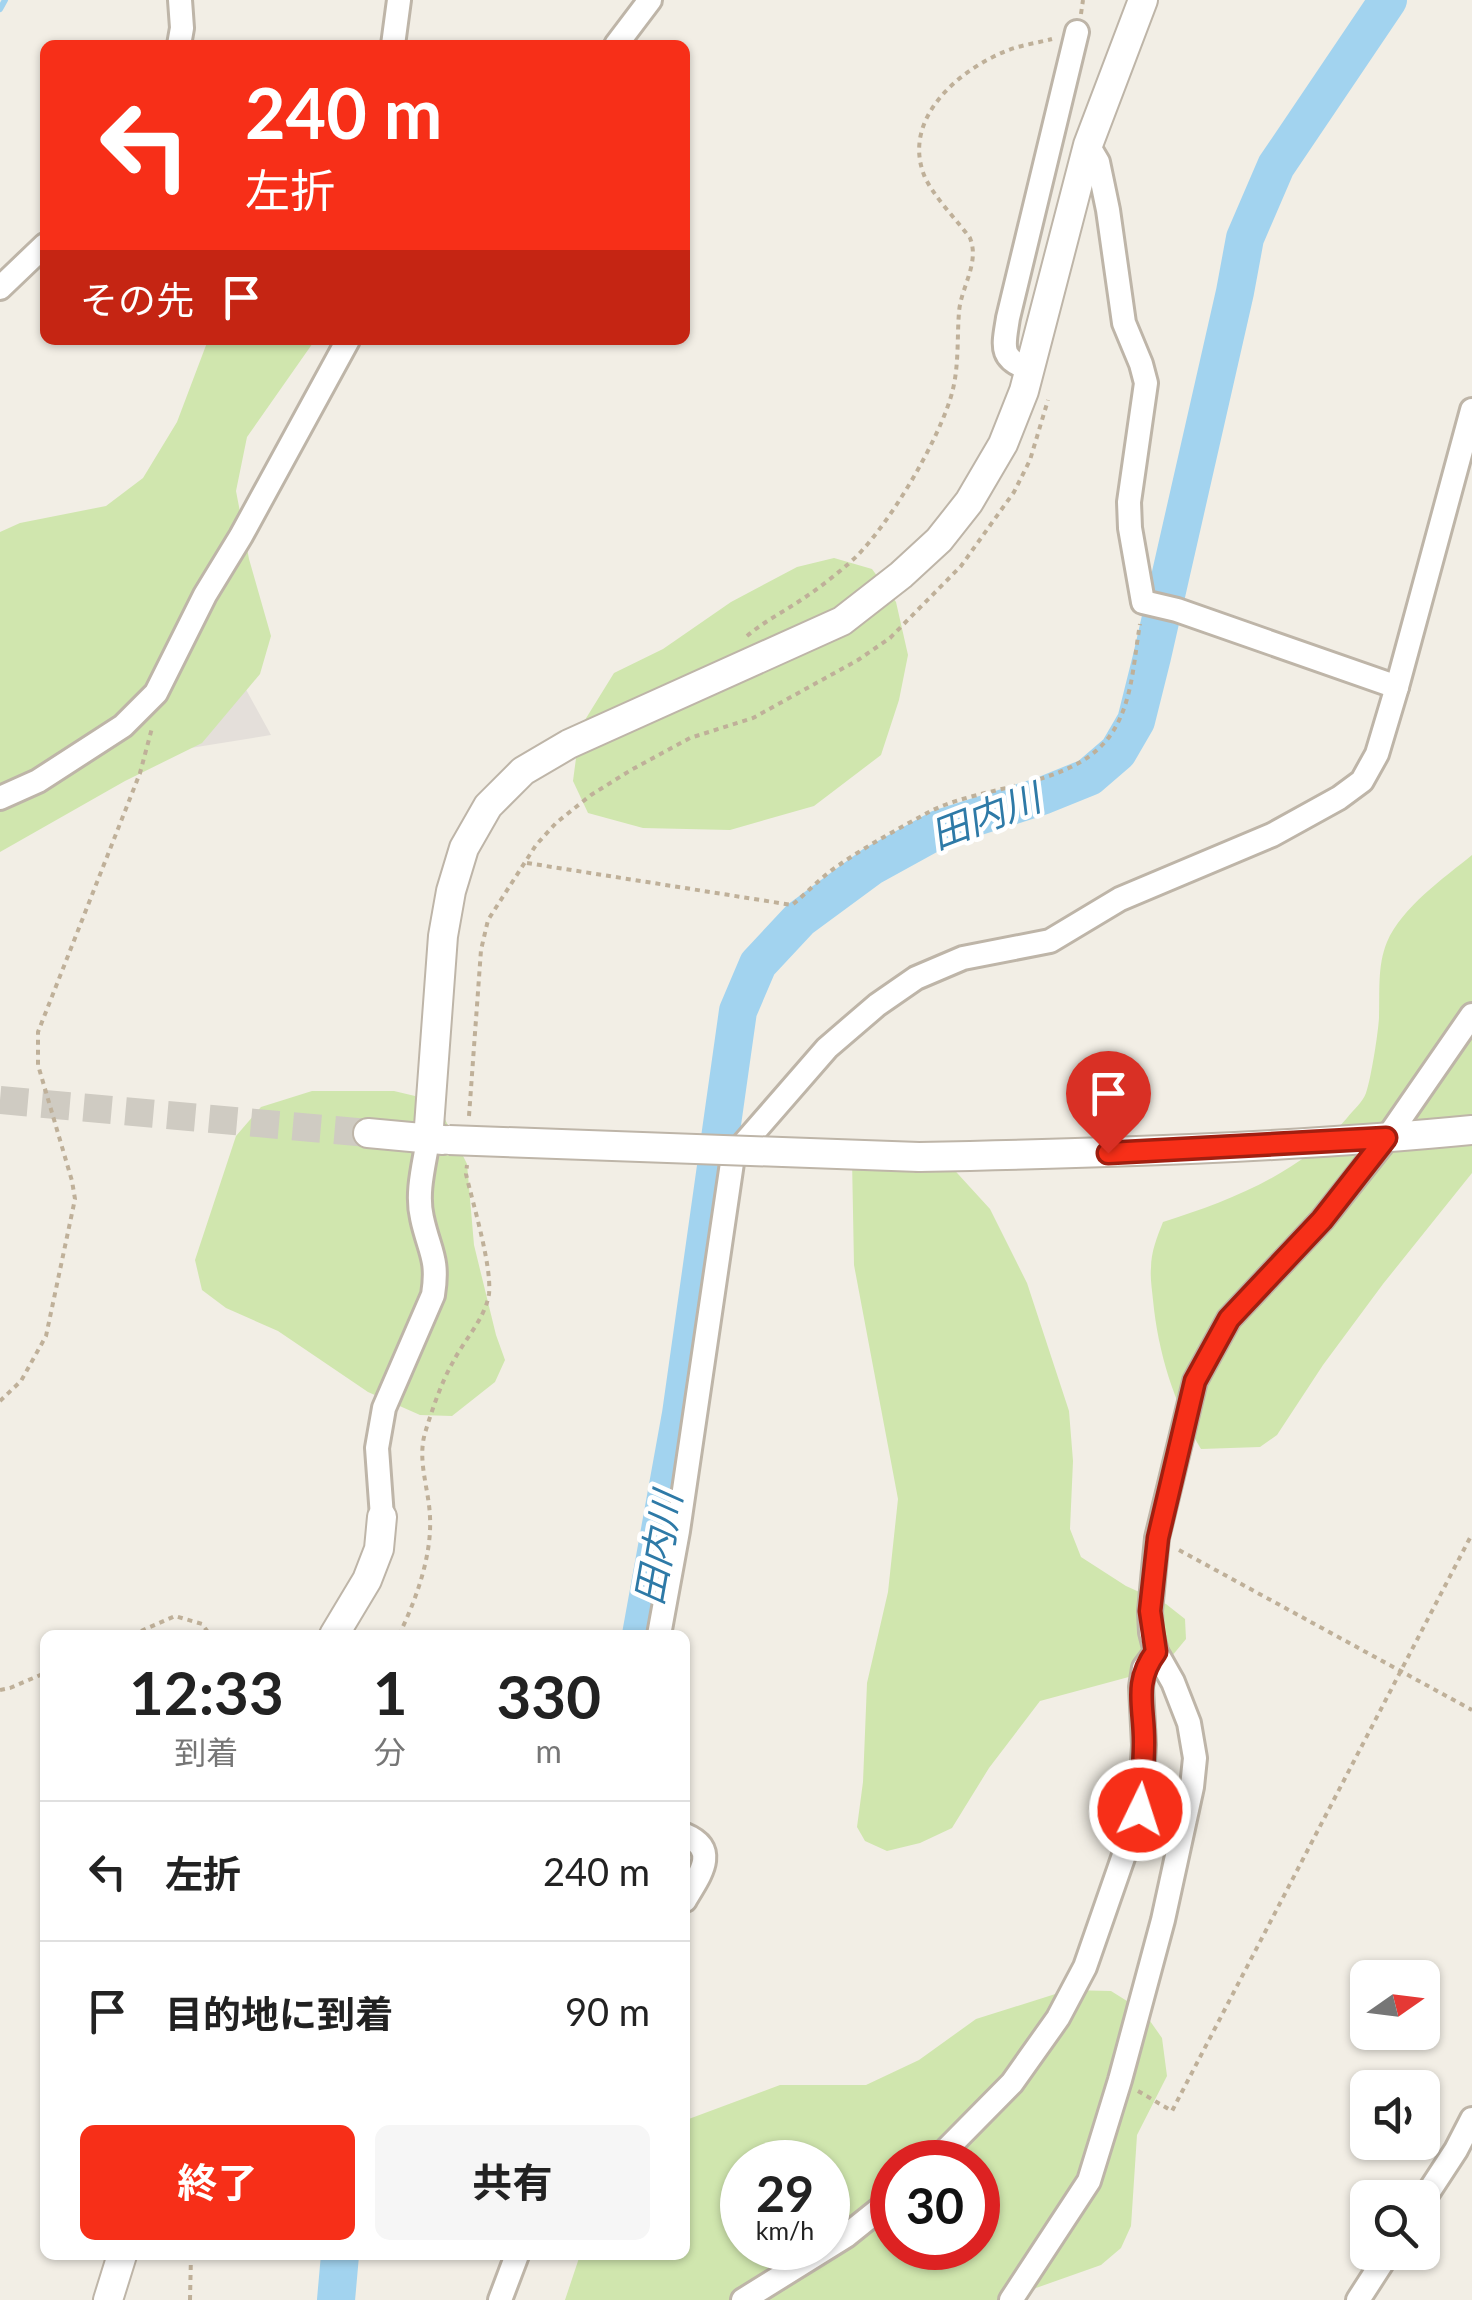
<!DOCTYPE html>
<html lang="ja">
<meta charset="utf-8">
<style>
:root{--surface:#fff;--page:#f6f6f6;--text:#222;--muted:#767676;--line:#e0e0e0;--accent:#f72f18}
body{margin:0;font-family:Lato,"Noto Sans JP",sans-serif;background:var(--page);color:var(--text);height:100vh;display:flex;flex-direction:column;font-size:38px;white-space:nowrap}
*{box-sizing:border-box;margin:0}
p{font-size:32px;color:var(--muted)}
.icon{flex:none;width:55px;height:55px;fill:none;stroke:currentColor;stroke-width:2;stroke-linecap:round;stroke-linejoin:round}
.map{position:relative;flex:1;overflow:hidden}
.details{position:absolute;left:40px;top:1630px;width:650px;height:630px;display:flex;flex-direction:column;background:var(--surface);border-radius:15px;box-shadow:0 2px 8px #0004}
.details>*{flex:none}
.guide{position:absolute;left:40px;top:40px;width:650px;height:305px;border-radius:15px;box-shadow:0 2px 8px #0004;background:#f72f18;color:#fff;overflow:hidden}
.needle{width:65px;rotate:76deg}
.buttons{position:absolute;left:1350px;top:1960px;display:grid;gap:20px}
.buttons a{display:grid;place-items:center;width:90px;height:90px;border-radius:15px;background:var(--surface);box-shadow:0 2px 8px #0004;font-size:50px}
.speed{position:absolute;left:720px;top:2140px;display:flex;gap:20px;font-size:50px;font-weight:700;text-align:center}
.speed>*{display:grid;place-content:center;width:130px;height:130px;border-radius:50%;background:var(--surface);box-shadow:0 2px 8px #0004;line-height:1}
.speed small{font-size:25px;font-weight:400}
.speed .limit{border:15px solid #d22;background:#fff;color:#111}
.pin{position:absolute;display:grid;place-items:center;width:85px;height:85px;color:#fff;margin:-102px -42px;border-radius:50% 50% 50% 0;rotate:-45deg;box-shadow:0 0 10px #0007}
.pin .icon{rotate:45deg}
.me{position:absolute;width:110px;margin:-55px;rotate:4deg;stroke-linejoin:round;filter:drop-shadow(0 0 8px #0008)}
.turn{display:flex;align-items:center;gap:35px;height:210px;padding:0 40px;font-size:45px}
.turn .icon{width:130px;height:130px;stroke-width:2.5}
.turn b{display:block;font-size:70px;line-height:85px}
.then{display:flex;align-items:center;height:95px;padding:0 40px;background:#0003;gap:20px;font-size:38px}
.eta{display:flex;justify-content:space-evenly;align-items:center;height:170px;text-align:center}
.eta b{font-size:60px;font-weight:700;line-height:70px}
.action{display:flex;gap:20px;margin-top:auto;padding:20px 40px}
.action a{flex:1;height:115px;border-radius:15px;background:var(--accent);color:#fff;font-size:40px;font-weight:700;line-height:115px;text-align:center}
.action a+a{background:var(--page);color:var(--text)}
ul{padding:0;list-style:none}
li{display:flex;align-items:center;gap:30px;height:140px;padding:0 40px;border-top:2px solid var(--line)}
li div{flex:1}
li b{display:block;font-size:38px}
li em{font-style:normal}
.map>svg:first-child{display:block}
</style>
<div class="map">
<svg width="1472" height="2300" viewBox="0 0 1472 2300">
<rect width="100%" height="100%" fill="#f2eee5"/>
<path fill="#e4dfda" d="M 237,673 L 271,735 L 178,750 Z"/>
<g fill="#d0e6ae" fill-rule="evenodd">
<path d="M 208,340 L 315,340 L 247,437 L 236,491 L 249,559 L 271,636 L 260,674 L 202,743 L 125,781 L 0,852 L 0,532 L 20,523 L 106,506 L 143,478 L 177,422 Z"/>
<path d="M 834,558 L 872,569 L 896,602 L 908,655 L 899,700 L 881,755 L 814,806 L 730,830 L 643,828 L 588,813 L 573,781 L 580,728 L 614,673 L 663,649 L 731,602 L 797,567 Z"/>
<path d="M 1472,855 L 1472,1173 L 1383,1284 L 1323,1365 L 1277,1435 L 1260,1447 L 1201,1449 C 1174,1404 1158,1352 1153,1300 C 1152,1289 1150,1278 1151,1268 C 1151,1252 1157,1237 1163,1222 C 1230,1201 1301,1173 1347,1118 C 1353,1110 1363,1102 1366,1093 C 1371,1079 1378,1034 1379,1018 C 1380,993 1377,966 1387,942 C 1402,907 1444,878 1472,855 Z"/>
<path d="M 312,1091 L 394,1091 L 436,1101 L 467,1164 L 474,1245 L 496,1335 L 505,1360 L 495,1382 L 452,1416 L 420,1415 L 368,1392 L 278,1331 L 226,1308 L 202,1290 L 195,1260 L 236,1136 L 261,1107 Z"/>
<path d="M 895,1141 L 937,1151 L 990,1209 L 1027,1283 L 1069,1411 L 1073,1461 L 1070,1529 L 1081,1557 L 1126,1586 L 1166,1604 L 1185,1619 L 1186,1639 L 1162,1668 L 1040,1701 L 989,1768 L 952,1828 L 920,1843 L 887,1851 L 865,1841 L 857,1827 L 863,1782 L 867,1683 L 888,1592 L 898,1499 L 854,1265 L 852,1159 L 869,1147 Z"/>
<path d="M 1068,1990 L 1111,1991 L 1143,2011 L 1162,2038 L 1167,2076 L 1137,2135 L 1131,2226 L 1121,2248 L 1101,2265 L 1036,2288 L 1026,2295 L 1024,2300 L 565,2300 L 580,2255 L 685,2255 L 686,2120 L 780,2085 L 866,2085 L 919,2060 L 976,2019 ZM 742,2162 L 828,2162 L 828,2248 L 742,2248 ZM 892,2162 L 978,2162 L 978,2248 L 892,2248 Z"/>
</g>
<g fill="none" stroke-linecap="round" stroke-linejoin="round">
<path stroke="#a2d3ef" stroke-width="6" d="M 0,9 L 5,0"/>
<g stroke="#a2d3ef" stroke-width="38">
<path d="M 641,1635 L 681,1414 L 738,1011 L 758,964 L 800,919 L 872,866 L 941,828 L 1042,796 L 1089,777 L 1118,752 L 1136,721 L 1152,657 L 1235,292 L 1245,238 L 1276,166 L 1388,0"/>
<path d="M 336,2300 L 340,2255"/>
</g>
<path stroke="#cfcbc2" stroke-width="28" stroke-dasharray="28 14" stroke-linecap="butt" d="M 0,1100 L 368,1133"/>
<g stroke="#beb5a8" stroke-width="28">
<g id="minor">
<path d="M 179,45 L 182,28 L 180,0"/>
<path d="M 393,45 L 399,0"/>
<path d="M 616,45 L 650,0"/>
<path d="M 1088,145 L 1098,162 L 1108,210 L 1124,323 L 1141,364 L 1146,383 L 1129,502 L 1130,528 L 1143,602 L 1177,610 L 1397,687"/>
<path d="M 0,288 L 45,245"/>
<path d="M 1029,369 C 998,359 1004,345 1008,318 L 1077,32"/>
<path d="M 0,798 L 38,781 L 123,726 L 156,693 L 205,595 L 241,536 L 348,340"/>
<path d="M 382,1517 L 377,1448 L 384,1408 L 433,1295 C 439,1258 429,1251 422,1218 C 416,1193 424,1165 428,1140"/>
<path d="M 659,1635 L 678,1531 L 733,1156 L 827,1048 L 877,1005 L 916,978 L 963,958 L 1050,941 L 1120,899 L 1272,835 L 1339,798 L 1362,781 L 1377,754 L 1397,687 L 1472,410"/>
<path d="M 685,1835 C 721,1850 698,1877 685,1900"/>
<path d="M 934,2162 L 1012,2083 L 1058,2018 L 1085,1967 L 1140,1809 L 1144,1745 L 1141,1687 L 1144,1668 L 1156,1652"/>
<path d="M 1422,2202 L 1456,2150 L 1472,2119"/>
<path d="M 500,2300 L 517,2255"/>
<path d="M 743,2300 L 846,2236 L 892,2199"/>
<path d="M 1011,2300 L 1089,2181 L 1120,2080 L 1163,1920 L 1192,1787 L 1195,1758 L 1189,1723 L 1173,1682 L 1156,1652 L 1151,1632 L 1150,1611 L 1157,1538 L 1195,1381 L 1229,1319 L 1322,1220 L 1387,1138 L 1472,1015"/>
<path d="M 1358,2300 L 1389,2252"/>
</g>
</g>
<g stroke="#beb5a8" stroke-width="32">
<g id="tertiary">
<path d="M 368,1133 L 443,1140"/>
<path d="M 428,1140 L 443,936 L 451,891 L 464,848 L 488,806 L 523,771 L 569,744 L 842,621 L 901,575 L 939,540 L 969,502 L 1003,444 L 1024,391 L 1088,145 L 1143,0"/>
<path d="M 919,1157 C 1104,1153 1288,1148 1472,1130"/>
<path d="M 334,1635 L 367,1580 L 379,1549 L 382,1517"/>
<path d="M 108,2300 L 122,2255"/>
</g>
</g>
<g stroke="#bfb099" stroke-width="4" stroke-dasharray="5 5" stroke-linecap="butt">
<path d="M 1081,14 L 1083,0"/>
<path d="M 747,636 C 762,623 781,613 798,602 C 815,591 832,578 847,565 C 885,534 942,436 953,389 C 959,363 957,337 959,312 C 961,287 980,263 970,238 C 957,220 932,195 924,175 C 902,118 959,70 1006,51 C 1021,45 1037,43 1052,39"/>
<path d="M 527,863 L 792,905 C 808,892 822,876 839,865 C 868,845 901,827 931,811 C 987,783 1081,788 1115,728 C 1133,697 1134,658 1140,624"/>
<path d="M 469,1116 L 481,950 L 488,920 L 536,845 L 556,823 L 591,795 L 631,770 L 690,738 L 753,718 L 858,660 L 890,638 L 961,566 L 1014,492 L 1030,460 L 1048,400"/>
<path d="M 0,1401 L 21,1381 L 46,1336 L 75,1199 L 72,1181 L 38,1065 L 38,1032 L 140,773 L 152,728"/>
<path d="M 1179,1550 L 1472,1710"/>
<path d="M 132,1635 L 175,1616 L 202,1624 L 210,1635"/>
<path d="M 399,1635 C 416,1600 432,1556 430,1517 C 429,1489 417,1461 425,1433 C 432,1410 441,1383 453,1362 C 464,1340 485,1319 489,1294 C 492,1266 473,1204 466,1174 L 467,1165"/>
<path d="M 0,1690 L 10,1688 L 45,1673"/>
<path d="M 1138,2091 L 1172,2111 L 1472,1534"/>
<path d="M 190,2300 L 191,2255"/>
</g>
<use href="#minor" stroke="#fff" stroke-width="22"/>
<use href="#tertiary" stroke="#fff" stroke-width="28"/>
<g stroke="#beb5a8" stroke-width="32" stroke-linecap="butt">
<path id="tertiary-bridge" d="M 449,1140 L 919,1157"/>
</g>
<use href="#tertiary-bridge" stroke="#fff" stroke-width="28"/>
</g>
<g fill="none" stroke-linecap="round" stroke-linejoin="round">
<g stroke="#a11f10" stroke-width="25">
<path id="route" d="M 1108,1153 L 1386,1138 L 1322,1220 L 1229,1319 L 1195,1381 L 1158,1538 L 1150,1611 L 1156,1652 C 1132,1684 1145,1708 1144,1745 C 1144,1766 1141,1788 1140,1810"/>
</g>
<use href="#route" stroke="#f72f18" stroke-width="18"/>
</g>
<g text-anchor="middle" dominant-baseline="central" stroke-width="9" stroke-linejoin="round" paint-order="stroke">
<g font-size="38" font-style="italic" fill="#2e7aa7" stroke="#fff">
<text transform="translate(985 815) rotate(-21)">田内川</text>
<text transform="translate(657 1548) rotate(-80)">田内川</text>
</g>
</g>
</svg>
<div class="buttons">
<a><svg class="needle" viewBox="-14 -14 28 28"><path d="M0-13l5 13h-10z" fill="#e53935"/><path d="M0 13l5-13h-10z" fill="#767676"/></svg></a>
<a><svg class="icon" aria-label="sound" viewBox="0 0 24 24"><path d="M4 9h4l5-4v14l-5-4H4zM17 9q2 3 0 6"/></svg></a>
<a><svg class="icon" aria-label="search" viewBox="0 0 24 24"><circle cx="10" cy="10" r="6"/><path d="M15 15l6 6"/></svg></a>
</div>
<div class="speed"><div>29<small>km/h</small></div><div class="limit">30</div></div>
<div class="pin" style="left:1108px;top:1153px;background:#d93025"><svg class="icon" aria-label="arrive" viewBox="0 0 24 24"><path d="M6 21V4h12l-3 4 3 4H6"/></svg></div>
<svg class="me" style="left:1140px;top:1810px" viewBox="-20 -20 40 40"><circle r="17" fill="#f72f18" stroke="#fff" stroke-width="3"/><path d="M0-11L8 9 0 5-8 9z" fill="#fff"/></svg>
<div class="guide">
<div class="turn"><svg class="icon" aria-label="left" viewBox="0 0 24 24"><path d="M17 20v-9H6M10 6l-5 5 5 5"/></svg><div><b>240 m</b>左折</div></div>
<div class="then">その先<svg class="icon" aria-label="arrive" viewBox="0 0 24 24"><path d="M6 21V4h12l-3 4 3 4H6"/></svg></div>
</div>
<section class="details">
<div class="eta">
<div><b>12:33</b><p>到着</p></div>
<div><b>1</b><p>分</p></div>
<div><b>330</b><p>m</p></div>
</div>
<ul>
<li><svg class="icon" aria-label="left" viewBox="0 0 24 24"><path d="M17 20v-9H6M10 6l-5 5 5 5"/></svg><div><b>左折</b></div><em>240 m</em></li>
<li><svg class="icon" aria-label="arrive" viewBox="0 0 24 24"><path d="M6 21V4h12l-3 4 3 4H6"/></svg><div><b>目的地に到着</b></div><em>90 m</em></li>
</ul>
<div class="action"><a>終了</a><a>共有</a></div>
</section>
</div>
